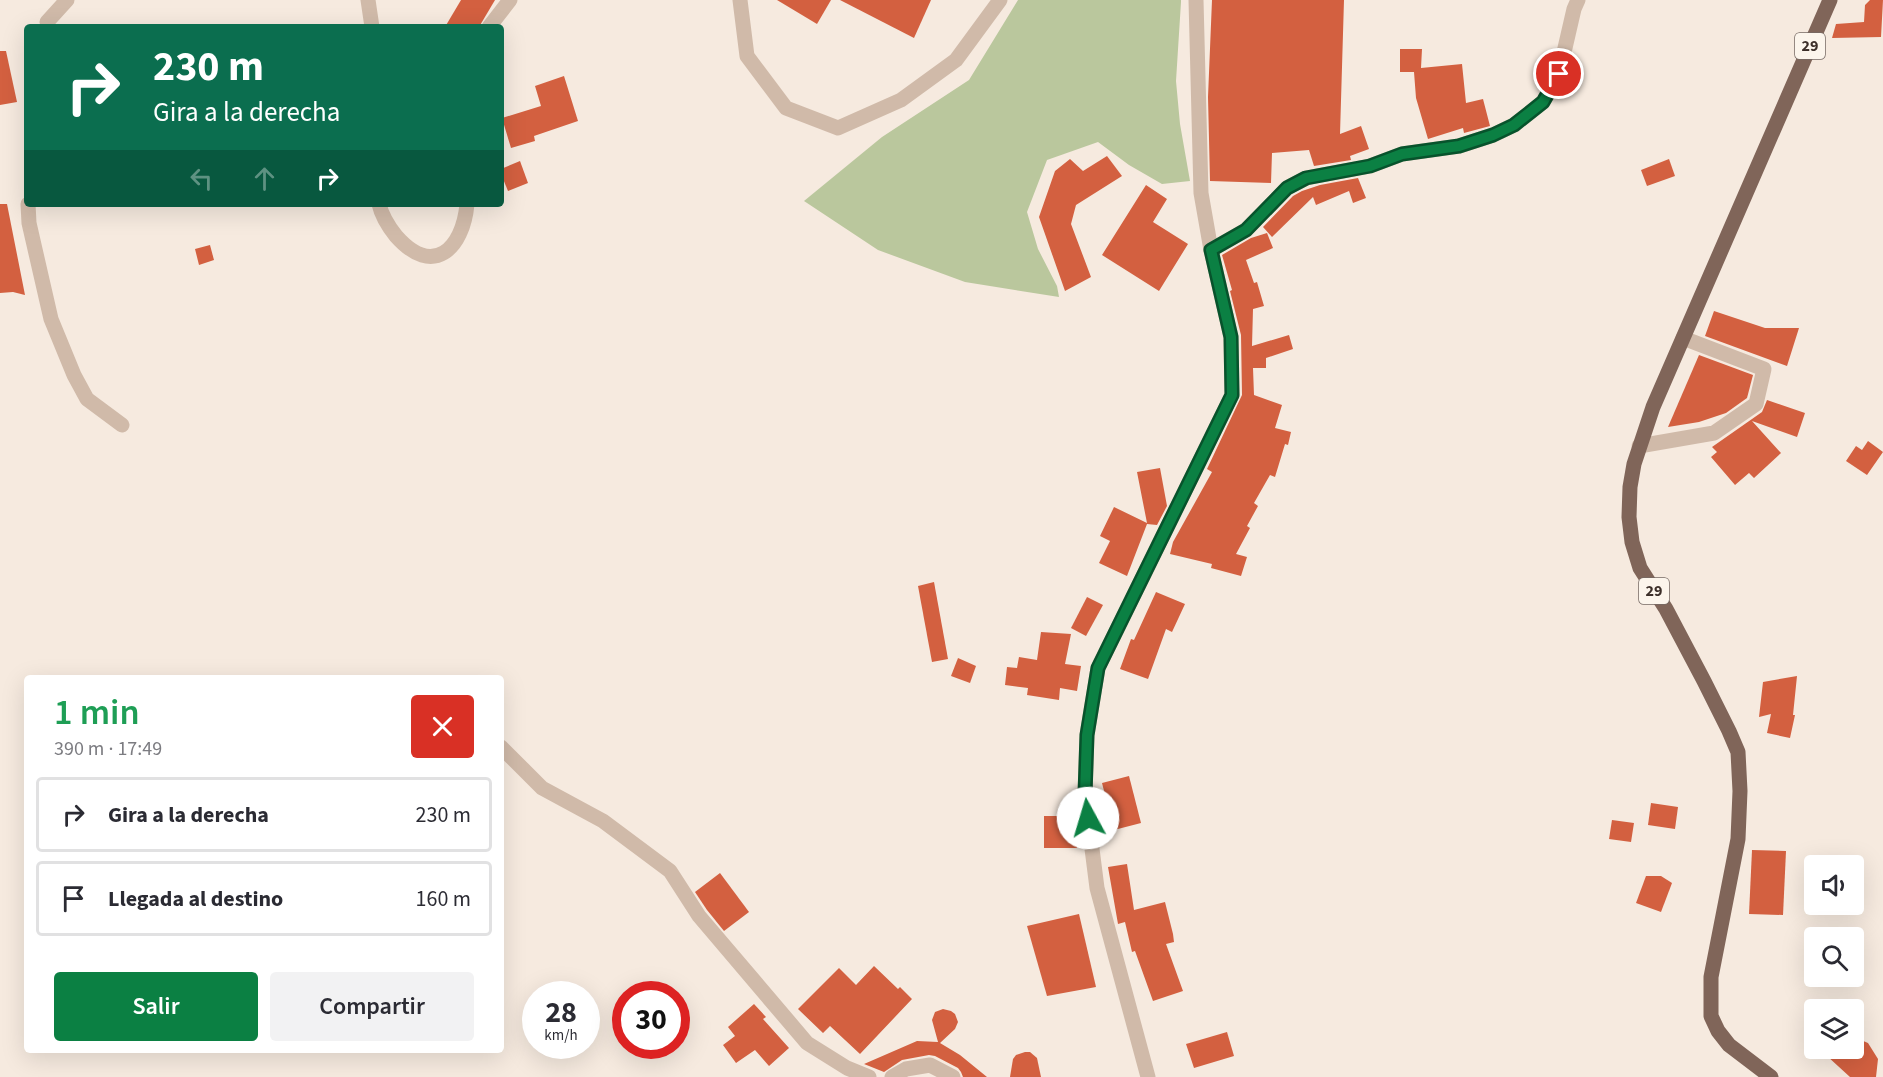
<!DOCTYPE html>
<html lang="es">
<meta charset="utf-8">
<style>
:root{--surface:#fff;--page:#f2f2f3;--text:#2b2b33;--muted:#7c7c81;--line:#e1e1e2;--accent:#0b8043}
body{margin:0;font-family:"Source Sans 3",sans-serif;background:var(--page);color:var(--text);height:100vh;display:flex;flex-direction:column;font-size:22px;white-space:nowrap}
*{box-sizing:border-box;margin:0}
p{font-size:20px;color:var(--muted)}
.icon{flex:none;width:33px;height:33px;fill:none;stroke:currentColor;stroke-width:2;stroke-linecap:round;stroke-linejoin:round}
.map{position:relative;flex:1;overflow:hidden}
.sheet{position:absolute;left:24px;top:675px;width:480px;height:378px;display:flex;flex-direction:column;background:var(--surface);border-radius:6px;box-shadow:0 6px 24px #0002}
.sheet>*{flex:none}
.banner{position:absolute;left:24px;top:24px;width:480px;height:183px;border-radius:6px;box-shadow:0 6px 24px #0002;background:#0b6e4f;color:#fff;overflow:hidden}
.buttons{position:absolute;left:1804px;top:855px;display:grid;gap:12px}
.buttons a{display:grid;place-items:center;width:60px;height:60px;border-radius:6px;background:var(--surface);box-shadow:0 6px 24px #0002;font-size:30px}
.speed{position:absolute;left:522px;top:981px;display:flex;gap:12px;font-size:30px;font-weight:700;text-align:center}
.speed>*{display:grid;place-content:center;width:78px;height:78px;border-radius:50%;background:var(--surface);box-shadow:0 6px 24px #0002;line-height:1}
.speed small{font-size:15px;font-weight:400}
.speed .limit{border:9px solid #d22;background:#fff;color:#111}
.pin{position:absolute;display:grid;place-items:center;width:51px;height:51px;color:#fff;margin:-26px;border:3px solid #fff;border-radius:50%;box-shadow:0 2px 6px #0007}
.me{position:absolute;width:66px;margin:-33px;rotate:354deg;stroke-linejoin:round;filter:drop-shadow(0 0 4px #0008)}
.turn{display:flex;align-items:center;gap:21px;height:126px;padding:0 30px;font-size:27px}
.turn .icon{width:78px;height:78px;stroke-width:2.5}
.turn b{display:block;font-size:42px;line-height:51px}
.lanes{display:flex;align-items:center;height:57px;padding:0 30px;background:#0003;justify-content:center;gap:30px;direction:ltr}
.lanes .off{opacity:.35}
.round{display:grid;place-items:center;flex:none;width:63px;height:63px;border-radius:6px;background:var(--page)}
.overview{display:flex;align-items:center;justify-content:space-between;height:102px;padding:0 30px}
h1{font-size:36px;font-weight:600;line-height:45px;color:#1e9e55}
.primary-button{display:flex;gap:12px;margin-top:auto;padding:12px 30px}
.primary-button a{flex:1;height:69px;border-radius:6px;background:var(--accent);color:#fff;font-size:24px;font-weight:600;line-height:69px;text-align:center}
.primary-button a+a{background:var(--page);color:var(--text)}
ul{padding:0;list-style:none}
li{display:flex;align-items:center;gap:18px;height:75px;margin:0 12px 9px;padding:0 18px;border:3px solid var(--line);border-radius:6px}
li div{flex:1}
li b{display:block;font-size:22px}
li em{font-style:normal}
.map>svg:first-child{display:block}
</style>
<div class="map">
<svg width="1883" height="1077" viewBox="0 0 1883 1077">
<rect width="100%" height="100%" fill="#f6eadf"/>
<path fill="#bac79d" d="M 1018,0 L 1181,0 L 1181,2 L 1176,81 L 1180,124 L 1190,181 L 1162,184 L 1129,165 L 1098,142 L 1047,160 L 1027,212 L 1038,249 L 1057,286 L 1059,297 L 965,282 L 878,250 L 804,201 L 882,137 L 969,80 Z"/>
<g fill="#d36040">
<path d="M 461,0 L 495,0 L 479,27 L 445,27 Z"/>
<path d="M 777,0 L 831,0 L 817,24 Z"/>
<path d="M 840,0 L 931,0 L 914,38 Z"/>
<path d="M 1212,0 L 1344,0 L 1340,134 L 1361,126 L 1369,149 L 1350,156 L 1351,160 L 1314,166 L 1309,150 L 1272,153 L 1271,183 L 1210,181 L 1208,97 Z"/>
<path d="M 1870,0 L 1883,0 L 1881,37 L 1832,38 L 1836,24 L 1864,22 L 1865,5 Z"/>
<path d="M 1400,49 L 1422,49 L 1421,68 L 1462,64 L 1466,103 L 1483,99 L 1490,126 L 1464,133 L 1463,128 L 1428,139 L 1416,98 L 1414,72 L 1400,72 Z"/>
<path d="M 0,51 L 6,51 L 17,102 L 0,105 Z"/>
<path d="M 564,76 L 578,121 L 534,136 L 535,141 L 511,148 L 502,118 L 541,106 L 535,86 Z"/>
<path d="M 1107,156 L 1122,176 L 1076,205 L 1071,224 L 1091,277 L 1065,291 L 1039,217 L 1055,171 L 1070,159 L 1083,171 Z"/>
<path d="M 1669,159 L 1675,176 L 1647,186 L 1641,170 Z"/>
<path d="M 520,161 L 528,183 L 508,191 L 501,174 L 501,169 Z"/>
<path d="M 1358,178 L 1366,198 L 1353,203 L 1349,191 L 1316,205 L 1313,197 L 1272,237 L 1263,227 L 1293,196 L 1302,191 L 1320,185 Z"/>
<path d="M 1146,185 L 1167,199 L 1153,222 L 1188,244 L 1159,291 L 1102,255 Z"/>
<path d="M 0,204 L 7,204 L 25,295 L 13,292 L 0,293 Z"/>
<path d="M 1267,233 L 1273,248 L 1246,260 L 1254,283 L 1257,282 L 1264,306 L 1253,309 L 1252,346 L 1289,335 L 1293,349 L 1266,358 L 1266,368 L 1253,368 L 1254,395 L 1282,405 L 1275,428 L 1291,432 L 1288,445 L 1285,444 L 1275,477 L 1270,475 L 1254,503 L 1258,506 L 1247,526 L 1250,528 L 1236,554 L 1247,557 L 1241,576 L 1211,568 L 1212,564 L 1170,554 L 1173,542 L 1212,472 L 1207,469 L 1242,395 L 1241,335 L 1230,291 L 1232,290 L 1222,255 L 1251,238 Z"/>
<path d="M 210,245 L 214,260 L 199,265 L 195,249 Z"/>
<path d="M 1714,311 L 1765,328 L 1799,328 L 1787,366 L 1705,336 Z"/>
<path d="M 1699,355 L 1753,375 L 1747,398 L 1726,413 L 1699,422 L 1668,427 Z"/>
<path d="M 1767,400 L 1805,413 L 1797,437 L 1752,421 L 1781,453 L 1754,478 L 1749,473 L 1735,485 L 1711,457 L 1717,452 L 1712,447 L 1762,412 Z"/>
<path d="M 1868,441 L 1883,452 L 1867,475 L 1846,461 L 1856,446 L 1862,450 Z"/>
<path d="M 1160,468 L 1167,506 L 1157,525 L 1147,524 L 1127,576 L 1099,563 L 1110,541 L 1100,536 L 1114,507 L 1147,523 L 1137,472 Z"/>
<path d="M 934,582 L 948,659 L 932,662 L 918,586 Z"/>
<path d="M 1156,592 L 1185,604 L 1172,632 L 1166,629 L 1148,679 L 1120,669 L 1131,639 L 1134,640 Z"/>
<path d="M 1087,597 L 1103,605 L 1086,636 L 1071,628 Z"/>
<path d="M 1041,632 L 1071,634 L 1065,664 L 1081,666 L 1077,691 L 1060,688 L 1059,700 L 1027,695 L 1028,688 L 1005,685 L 1007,667 L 1017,668 L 1019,657 L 1037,660 Z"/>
<path d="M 958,658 L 976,666 L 970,683 L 951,676 Z"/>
<path d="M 1797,676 L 1793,715 L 1795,715 L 1790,738 L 1767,733 L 1771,714 L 1759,717 L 1763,682 Z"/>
<path d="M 1129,776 L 1141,823 L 1114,830 L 1102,783 Z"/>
<path d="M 1651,803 L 1678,807 L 1675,829 L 1648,825 Z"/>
<rect x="1044" y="816" width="33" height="32"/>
<path d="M 1612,820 L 1634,823 L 1631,842 L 1609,839 Z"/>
<path d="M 1752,850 L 1786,851 L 1783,915 L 1749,914 Z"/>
<path d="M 1127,864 L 1134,910 L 1165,902 L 1173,934 L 1174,942 L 1166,944 L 1183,991 L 1153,1001 L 1135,951 L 1132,952 L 1125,922 L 1118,924 L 1108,867 Z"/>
<path d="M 720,873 L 749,912 L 724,931 L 707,910 L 695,892 Z"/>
<path d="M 1646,876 L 1661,876 L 1672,883 L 1661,912 L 1636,903 Z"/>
<path d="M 1079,914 L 1096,987 L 1047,996 L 1027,926 Z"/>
<path d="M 874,966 L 898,989 L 900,987 L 912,999 L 860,1054 L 830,1026 L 823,1033 L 798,1009 L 839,968 L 856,985 Z"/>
<path d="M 754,1004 L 766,1017 L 763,1019 L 789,1048 L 769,1066 L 755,1050 L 736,1063 L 723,1045 L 735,1036 L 728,1027 Z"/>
<path d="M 943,1009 L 951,1011 L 955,1014 L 958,1022 L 955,1029 L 940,1043 L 960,1055 L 987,1077 L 963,1077 L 961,1072 L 958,1068 L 935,1056 L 929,1055 L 902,1060 L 884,1072 L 864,1064 L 917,1041 L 938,1042 L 932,1020 L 935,1012 Z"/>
<path d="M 1227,1032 L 1234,1056 L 1194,1068 L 1186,1044 Z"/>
<path d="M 1854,1037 L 1868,1043 L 1878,1059 L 1876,1077 L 1850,1077 L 1827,1056 L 1834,1048 L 1854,1048 Z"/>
<path d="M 1025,1052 L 1030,1052 L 1037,1058 L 1041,1077 L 1010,1077 L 1013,1059 L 1016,1055 Z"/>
</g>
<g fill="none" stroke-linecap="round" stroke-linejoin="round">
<g stroke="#d0baa9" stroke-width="15">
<path d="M 368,0 L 372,27"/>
<path d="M 740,0 L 747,56 L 786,108 L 838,128 L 901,100 L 956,60 L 1000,0"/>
<path d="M 47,22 L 67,0"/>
<path d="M 489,27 L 510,0"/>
<path d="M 28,204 L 29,223 L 51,319 L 74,375 L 87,399 L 122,425"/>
<path d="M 379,204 C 382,217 388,226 396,236 C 433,278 463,249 467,204"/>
<path d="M 1211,250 L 1246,230 L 1287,188 L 1306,178 L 1370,166 L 1402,154 L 1459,146 L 1493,135 L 1514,125 L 1543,102 L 1559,74 L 1574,9 L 1578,0"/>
<path d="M 1639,446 L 1714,433 L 1756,404 L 1764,369 L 1683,338"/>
<path d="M 501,747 L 542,788 L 603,821 L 670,871 L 699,916 L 807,1043 L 847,1068 L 869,1077"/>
<path d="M 892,1077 L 906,1069 L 930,1065 L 953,1077"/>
<path d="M 1148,1077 L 1097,888 L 1085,794 L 1087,735 L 1098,668 L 1232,395 L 1231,337 L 1211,250 L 1201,193 L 1196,0"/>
</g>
<path stroke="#806559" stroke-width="15" d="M 1771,1077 L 1729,1045 L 1718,1031 L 1711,1016 L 1711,977 L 1738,839 L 1740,791 L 1738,752 L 1729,731 L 1704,681 L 1666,609 L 1640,568 L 1632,542 L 1629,517 L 1630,487 L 1634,464 L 1653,407 L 1830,0"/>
</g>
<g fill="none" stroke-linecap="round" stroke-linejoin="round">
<g stroke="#07532c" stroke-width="15">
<path id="route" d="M 1088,818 L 1085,794 L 1087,735 L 1098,668 L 1232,395 L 1231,337 L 1211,250 L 1246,230 L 1287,188 L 1306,178 L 1370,166 L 1402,154 L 1459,146 L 1493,135 L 1514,125 L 1543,102 L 1559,74"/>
</g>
<use href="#route" stroke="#0b8043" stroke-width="10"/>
</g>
<g text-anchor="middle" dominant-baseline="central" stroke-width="4.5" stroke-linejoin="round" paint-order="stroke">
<g fill="#fcf5ec" stroke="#766a64" stroke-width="1.5">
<rect x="1795" y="33" width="30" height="26" rx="4.5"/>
<rect x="1639" y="578" width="30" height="26" rx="4.5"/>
</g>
<g font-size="16" font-weight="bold" fill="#3c2f29">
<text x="1810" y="46">29</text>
<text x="1654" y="591">29</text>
</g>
</g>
</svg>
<div class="buttons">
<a><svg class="icon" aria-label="sound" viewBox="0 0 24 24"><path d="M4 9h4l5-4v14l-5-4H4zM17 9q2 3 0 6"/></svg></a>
<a><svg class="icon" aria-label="search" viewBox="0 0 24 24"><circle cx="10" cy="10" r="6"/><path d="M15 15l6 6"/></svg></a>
<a><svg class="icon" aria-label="layers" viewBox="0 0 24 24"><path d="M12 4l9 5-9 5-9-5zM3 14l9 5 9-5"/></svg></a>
</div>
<div class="speed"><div>28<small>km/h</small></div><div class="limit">30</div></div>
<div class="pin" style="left:1559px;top:74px;background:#d93025"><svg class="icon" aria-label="arrive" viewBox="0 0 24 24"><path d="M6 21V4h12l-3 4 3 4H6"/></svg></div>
<svg class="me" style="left:1088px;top:818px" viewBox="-20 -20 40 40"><circle r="19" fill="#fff"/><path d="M0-13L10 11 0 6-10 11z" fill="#0b8043"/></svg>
<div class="banner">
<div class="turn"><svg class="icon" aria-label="right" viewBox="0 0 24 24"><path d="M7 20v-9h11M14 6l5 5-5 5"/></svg><div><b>230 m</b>Gira a la derecha</div></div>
<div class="lanes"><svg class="icon off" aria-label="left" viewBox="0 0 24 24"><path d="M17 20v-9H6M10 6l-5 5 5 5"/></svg><svg class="icon off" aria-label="ahead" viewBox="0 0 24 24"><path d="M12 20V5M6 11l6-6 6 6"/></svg><svg class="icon" aria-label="right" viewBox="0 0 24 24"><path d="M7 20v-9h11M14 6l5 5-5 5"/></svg></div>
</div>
<section class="sheet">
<div class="overview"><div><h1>1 min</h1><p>390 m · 17:49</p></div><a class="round" style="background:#d93025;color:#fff"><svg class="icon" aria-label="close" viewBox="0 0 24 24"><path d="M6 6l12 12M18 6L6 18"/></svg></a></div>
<ul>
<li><svg class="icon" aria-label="right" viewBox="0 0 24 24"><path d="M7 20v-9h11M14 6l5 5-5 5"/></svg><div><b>Gira a la derecha</b></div><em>230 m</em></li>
<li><svg class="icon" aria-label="arrive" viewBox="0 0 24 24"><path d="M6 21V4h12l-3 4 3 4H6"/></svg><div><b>Llegada al destino</b></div><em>160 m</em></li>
</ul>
<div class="primary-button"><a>Salir</a><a>Compartir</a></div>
</section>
</div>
